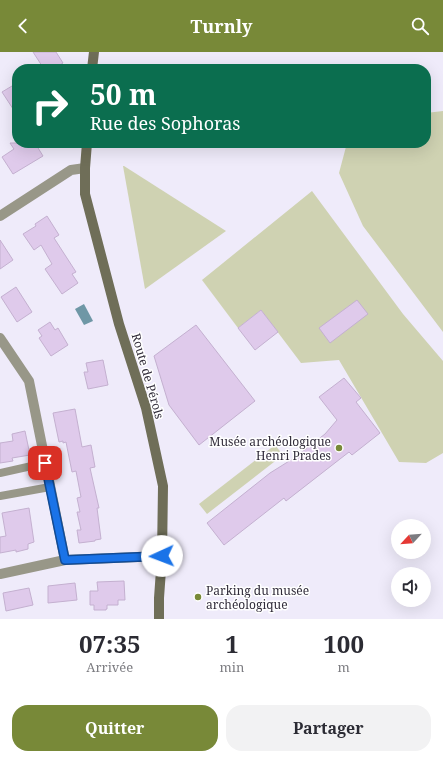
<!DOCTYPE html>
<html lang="fr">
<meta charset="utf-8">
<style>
:root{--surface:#fff;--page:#f2f2f3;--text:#2b2b33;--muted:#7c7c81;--accent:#788938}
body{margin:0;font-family:"Noto Serif",serif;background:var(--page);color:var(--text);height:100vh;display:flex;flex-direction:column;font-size:15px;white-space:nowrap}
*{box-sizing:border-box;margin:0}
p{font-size:13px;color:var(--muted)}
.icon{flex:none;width:22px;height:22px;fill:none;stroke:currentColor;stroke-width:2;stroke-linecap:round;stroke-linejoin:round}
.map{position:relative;height:567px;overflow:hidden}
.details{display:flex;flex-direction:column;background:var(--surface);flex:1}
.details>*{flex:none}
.guide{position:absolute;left:12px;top:12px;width:419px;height:84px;border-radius:16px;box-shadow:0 4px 16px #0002;background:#0b6e4f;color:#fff;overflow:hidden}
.needle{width:26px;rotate:244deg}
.fabs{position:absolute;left:391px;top:467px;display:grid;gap:8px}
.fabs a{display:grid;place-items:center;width:40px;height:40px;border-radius:50%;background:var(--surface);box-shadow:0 4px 16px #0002;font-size:20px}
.pin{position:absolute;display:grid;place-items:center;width:34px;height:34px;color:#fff;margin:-17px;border-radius:8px;box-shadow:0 2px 6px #0006}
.me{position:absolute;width:44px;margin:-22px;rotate:268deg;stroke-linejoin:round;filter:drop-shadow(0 0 3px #0008)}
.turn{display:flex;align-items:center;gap:14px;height:84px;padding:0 12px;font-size:18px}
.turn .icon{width:52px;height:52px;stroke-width:2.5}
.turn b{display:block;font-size:28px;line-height:34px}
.eta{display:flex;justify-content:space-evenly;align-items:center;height:68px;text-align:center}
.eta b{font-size:24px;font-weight:700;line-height:28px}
.primary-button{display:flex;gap:8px;margin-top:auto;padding:8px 12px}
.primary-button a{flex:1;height:46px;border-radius:16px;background:var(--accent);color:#fff;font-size:16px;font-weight:700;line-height:46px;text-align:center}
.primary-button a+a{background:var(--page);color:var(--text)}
header{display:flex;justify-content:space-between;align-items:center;height:52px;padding:0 12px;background:var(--accent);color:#fff;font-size:18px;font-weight:700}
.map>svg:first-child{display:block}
</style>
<header><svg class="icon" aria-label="back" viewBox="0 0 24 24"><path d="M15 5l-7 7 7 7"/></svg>Turnly<svg class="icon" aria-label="search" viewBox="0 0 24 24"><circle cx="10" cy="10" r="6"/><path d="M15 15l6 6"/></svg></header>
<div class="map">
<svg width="443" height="567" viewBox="0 0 443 567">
<rect width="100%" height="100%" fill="#efebfa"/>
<g fill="#cfd2b2">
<path d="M 443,59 L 443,280 L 363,174 L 339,121 L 347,91 L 426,91 L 426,61 Z"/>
<path d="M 124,114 L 226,179 L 145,237 L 123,114 Z"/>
<path d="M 312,139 L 403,262 L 443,309 L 443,401 L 426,411 L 399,410 L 339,308 L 301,311 L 261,258 L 238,276 L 202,228 Z"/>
<path d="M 275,393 L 283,403 L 207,462 L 199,452 Z"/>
</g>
<path fill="#6f97a6" d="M 84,252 L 93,269 L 84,273 L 75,257 Z"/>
<g fill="#dfcaeb" stroke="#c4b0d0">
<path d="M 33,0 L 56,0 L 63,11 L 54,17 L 44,17 Z"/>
<path d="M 17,31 L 17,63 L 2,40 Z"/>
<path d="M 10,91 L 35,91 L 43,104 L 13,122 L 2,105 L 14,97 Z"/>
<path d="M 47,164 L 59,183 L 54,186 L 76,220 L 72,222 L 78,231 L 62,242 L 45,217 L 52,212 L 41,193 L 34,198 L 23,182 L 36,174 L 35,172 Z"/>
<path d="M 0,188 L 13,208 L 0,217 Z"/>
<path d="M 16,235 L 32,260 L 17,270 L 1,245 Z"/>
<path d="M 357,248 L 368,262 L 330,291 L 319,276 Z"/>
<path d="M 261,258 L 278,280 L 255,298 L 238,276 Z"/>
<path d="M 50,270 L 55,278 L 58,276 L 68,293 L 51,304 L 39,286 L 42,284 L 38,278 Z"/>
<path d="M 196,273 L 255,349 L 199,393 L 169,353 L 154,304 Z"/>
<path d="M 103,308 L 108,333 L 88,337 L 84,320 L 88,320 L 86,311 Z"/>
<path d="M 344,326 L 361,346 L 356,350 L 380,381 L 352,403 L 349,400 L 286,449 L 284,446 L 224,493 L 207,471 L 270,421 L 294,406 L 325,382 L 337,368 L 319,345 Z"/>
<path d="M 75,357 L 82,395 L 91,393 L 95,415 L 90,416 L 99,456 L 97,456 L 101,487 L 95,488 L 95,489 L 79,491 L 77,478 L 81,478 L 77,460 L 80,460 L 77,446 L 81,445 L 76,419 L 72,420 L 66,390 L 63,391 L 63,389 L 59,390 L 53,361 Z"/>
<path d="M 25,379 L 30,403 L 12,406 L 13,409 L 0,411 L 0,391 L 13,389 L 12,382 Z"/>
<path d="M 29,456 L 34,490 L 28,492 L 28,497 L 16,500 L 16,498 L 0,501 L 0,485 L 6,484 L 2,461 Z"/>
<path d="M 124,529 L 125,548 L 118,548 L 118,553 L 107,553 L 107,557 L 106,557 L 106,558 L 94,558 L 94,553 L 90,553 L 90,539 L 98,539 L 97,530 Z"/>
<path d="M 75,531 L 77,548 L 48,551 L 48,534 Z"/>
<path d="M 29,536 L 33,553 L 6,559 L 3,541 Z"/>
</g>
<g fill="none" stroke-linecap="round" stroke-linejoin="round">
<g stroke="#989788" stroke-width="8">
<path d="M 0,421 L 45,411"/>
<path d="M 0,444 L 50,435"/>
</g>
<g stroke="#989788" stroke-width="10">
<path d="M 0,164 L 71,118 L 85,116"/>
<path d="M 0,286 L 29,329 L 65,508"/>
<path d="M 0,522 L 65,508 L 162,504"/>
</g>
<g stroke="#6f6e58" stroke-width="10">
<path d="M 92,17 L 94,0"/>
<path d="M 87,91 L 85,116 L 85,142 L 119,272 L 146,356 L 163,434 L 162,504 L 159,546 L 159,567"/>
</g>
</g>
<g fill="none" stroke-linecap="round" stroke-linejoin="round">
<g stroke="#114b97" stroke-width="10">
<path id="route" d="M 45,411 L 65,508 L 162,504"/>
</g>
<use href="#route" stroke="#1a73e8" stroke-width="7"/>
</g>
<g fill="#788938" stroke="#fff" stroke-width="1.5">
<circle cx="339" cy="396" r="4"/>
<circle cx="198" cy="545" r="4"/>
</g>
<g text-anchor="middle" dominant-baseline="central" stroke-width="3" stroke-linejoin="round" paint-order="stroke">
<g font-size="12" fill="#312c3a" stroke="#fff">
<text transform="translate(148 324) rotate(74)">Route de Pérols</text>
</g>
<g font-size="12" fill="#312c3a" stroke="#fff" text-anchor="end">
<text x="331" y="389">Musée archéologique<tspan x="331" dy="14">Henri Prades</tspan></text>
<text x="206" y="538" text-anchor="start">Parking du musée<tspan x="206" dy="14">archéologique</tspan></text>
</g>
</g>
</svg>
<div class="fabs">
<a><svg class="needle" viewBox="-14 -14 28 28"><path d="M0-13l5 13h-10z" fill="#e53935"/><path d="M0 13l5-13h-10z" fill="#7c7c81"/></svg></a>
<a><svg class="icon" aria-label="sound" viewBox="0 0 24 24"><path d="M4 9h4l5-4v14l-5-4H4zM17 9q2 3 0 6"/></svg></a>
</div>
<div class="pin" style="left:45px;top:411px;background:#d93025"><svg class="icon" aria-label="arrive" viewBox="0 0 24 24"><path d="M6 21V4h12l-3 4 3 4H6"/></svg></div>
<svg class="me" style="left:162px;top:504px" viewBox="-20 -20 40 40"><circle r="19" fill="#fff"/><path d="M0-13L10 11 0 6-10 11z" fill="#1a73e8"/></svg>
<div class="guide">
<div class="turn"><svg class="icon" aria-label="right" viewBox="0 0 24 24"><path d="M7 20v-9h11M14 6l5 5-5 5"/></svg><div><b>50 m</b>Rue des Sophoras</div></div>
</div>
</div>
<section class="details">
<div class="eta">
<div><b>07:35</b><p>Arrivée</p></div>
<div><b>1</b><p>min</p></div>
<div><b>100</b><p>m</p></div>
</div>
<div class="primary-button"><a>Quitter</a><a>Partager</a></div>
</section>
